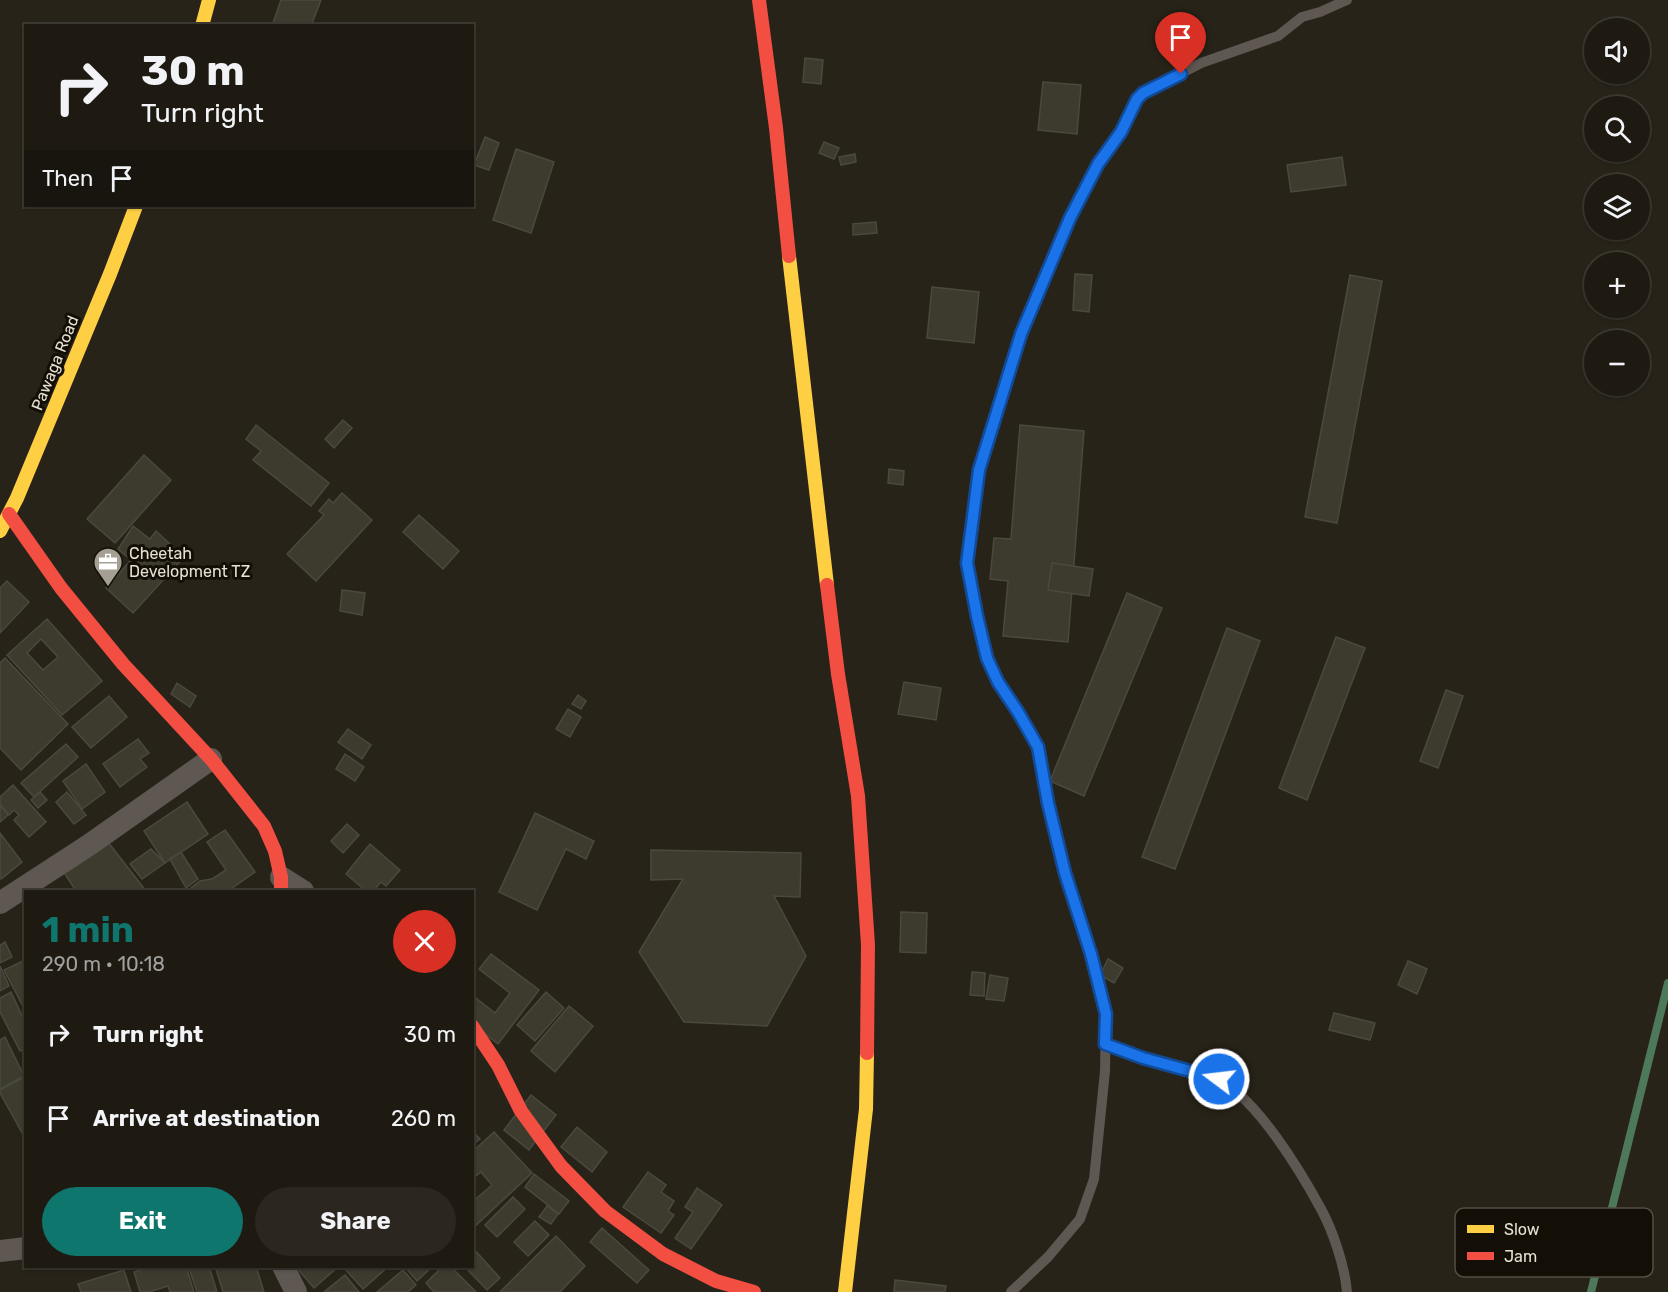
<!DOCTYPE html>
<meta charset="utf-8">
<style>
:root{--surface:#1e1a12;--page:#2b2720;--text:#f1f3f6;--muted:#a1a19f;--line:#3c3832;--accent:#0f766e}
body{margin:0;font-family:Rubik,sans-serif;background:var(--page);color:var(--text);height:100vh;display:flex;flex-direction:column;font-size:22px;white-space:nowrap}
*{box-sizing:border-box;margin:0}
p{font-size:20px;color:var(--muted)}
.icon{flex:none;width:33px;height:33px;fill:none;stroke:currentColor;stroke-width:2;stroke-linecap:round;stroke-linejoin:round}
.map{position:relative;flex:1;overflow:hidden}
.panel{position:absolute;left:24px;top:890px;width:450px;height:378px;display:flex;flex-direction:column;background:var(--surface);border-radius:0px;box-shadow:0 2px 4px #0004,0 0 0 2px var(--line)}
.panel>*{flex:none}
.top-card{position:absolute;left:24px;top:24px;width:450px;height:183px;border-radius:0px;box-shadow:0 2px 4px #0004,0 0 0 2px var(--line);background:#1e1a12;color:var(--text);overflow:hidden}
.controls{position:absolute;left:1584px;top:18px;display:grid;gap:12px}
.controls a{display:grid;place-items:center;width:66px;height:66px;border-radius:50%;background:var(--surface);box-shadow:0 2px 4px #0004,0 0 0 2px var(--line);font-size:30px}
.pin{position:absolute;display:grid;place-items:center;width:51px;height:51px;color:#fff;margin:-62px -26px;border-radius:50% 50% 50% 0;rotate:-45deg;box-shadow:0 0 6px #0007}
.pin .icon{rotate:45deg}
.me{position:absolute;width:66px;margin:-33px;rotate:285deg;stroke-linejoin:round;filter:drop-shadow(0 0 4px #0008)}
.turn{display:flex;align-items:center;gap:21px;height:126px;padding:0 18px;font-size:27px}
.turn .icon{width:78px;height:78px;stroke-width:2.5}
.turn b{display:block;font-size:42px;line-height:51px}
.then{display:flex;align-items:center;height:57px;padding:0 18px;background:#0003;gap:12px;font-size:22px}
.round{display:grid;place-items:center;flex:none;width:63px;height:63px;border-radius:32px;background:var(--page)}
.head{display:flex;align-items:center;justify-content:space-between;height:102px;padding:0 18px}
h1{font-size:36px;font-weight:700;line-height:45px;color:var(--accent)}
.button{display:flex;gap:12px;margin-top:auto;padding:12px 18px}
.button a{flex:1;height:69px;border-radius:36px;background:var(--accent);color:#fff;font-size:24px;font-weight:700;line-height:69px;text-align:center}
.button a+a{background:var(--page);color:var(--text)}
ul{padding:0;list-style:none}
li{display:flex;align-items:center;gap:18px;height:84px;padding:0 18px}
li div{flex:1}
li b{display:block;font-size:22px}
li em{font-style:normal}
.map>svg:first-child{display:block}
</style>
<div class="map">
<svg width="1668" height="1292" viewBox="0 0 1668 1292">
<rect width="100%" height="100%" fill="#282318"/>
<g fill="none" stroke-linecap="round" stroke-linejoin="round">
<path stroke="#4e785a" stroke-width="8" d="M 1591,1292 L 1668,983"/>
</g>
<g fill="#3d3b2e" stroke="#4a4940" stroke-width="1.5" fill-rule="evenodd">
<path d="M 281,0 L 321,0 L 311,26 L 272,26 Z"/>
<path d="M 805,58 L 823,60 L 821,84 L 803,82 Z"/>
<path d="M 1043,82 L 1081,85 L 1077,134 L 1038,130 Z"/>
<path d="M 485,137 L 499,143 L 489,170 L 474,165 Z"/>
<path d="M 824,142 L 839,148 L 834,159 L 819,153 Z"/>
<path d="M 516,149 L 554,162 L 531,233 L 493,220 Z"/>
<path d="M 855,154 L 856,162 L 841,165 L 839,157 Z"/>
<path d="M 1342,157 L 1346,185 L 1291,192 L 1287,165 Z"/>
<path d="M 876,222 L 877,233 L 853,235 L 853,224 Z"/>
<path d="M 1075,274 L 1092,275 L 1089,312 L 1073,310 Z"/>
<path d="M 1350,275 L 1382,281 L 1337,523 L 1305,517 Z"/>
<path d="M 932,287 L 979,292 L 974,343 L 927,338 Z"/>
<path d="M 343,420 L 352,428 L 334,448 L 325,439 Z"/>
<path d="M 256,425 L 329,483 L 311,506 L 253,460 L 261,451 L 246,439 Z"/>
<path d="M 1020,425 L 1084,431 L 1068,642 L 1003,636 L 1008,581 L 990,579 L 994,538 L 1011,539 Z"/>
<path d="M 144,455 L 171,480 L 115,543 L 87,519 Z"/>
<path d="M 889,469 L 904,471 L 903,485 L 888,483 Z"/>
<path d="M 342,493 L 372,520 L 316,581 L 287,554 L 324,515 L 319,511 L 329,499 L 333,503 Z"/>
<path d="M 419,515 L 459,551 L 443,569 L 403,532 Z"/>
<path d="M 133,526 L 150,539 L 156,531 L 184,557 L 133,613 L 106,588 L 131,560 L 118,549 Z"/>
<path d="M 1052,563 L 1093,569 L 1089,596 L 1048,590 Z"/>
<path d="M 7,581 L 29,602 L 0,633 L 0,588 Z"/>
<path d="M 342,590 L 365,593 L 362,615 L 340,611 Z"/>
<path d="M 1127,593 L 1162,608 L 1084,796 L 1050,781 Z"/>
<path d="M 47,619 L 102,681 L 62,715 L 7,655 ZM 41,639 L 58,657 L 43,670 L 27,653 Z"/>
<path d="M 1227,628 L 1260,641 L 1175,869 L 1142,857 Z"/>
<path d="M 1336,637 L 1365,648 L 1307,800 L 1279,788 Z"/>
<path d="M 5,658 L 68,724 L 21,770 L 0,748 L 0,663 Z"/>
<path d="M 904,682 L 941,688 L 936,720 L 898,714 Z"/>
<path d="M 177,683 L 196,696 L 190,707 L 171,694 Z"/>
<path d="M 1446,690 L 1463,696 L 1438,768 L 1420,761 Z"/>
<path d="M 578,695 L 586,701 L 581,709 L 572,704 Z"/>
<path d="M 109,696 L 127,717 L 91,748 L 72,727 Z"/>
<path d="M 568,709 L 581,717 L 570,737 L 556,729 Z"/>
<path d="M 348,729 L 371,745 L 362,759 L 338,742 Z"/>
<path d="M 138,739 L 149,753 L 140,759 L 147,767 L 120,787 L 103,764 Z"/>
<path d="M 66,744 L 78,757 L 34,797 L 21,783 Z"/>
<path d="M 345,754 L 364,767 L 355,781 L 336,769 Z"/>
<path d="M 86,764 L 105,792 L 82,809 L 63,781 Z"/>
<path d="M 13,785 L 46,822 L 29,837 L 14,820 L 19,815 L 14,810 L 9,815 L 0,804 L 0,797 Z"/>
<path d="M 40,792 L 47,800 L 38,808 L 31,800 Z"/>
<path d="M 67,792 L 86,815 L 74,824 L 56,802 Z"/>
<path d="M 187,802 L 208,834 L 165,863 L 144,831 Z"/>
<path d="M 0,805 L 8,815 L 0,822 Z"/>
<path d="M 535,813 L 594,841 L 586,859 L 566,849 L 537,910 L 499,892 Z"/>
<path d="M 347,824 L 359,835 L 343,853 L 331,841 Z"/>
<path d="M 225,830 L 255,872 L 228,891 L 187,891 L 200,881 L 212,879 L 226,870 L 207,842 Z"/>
<path d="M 0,833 L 22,862 L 1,879 L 0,878 Z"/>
<path d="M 108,842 L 146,891 L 76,891 L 63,871 Z"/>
<path d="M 370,844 L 400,870 L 386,886 L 381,882 L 373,891 L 366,891 L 346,874 Z"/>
<path d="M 151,849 L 165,863 L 142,879 L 130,864 Z"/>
<path d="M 651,850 L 801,853 L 800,897 L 774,896 L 806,956 L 767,1026 L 684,1022 L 639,952 L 683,879 L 651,880 Z"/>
<path d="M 181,852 L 198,879 L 186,888 L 170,859 Z"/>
<path d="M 901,912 L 927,913 L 926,953 L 900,952 Z"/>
<path d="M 5,942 L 12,957 L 0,963 L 0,945 Z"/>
<path d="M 491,954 L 539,990 L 498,1044 L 472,1024 L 472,995 L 495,1013 L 510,993 L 479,969 Z"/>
<path d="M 1108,959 L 1123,968 L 1114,983 L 1100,975 Z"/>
<path d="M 25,960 L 26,960 L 26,1012 L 4,970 Z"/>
<path d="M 1408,961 L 1427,969 L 1417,994 L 1398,985 Z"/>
<path d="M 0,966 L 9,986 L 0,991 Z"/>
<path d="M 972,972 L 985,973 L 984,996 L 970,995 Z"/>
<path d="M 990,975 L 1008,978 L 1004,1001 L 986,999 Z"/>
<path d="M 11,992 L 26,1024 L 26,1048 L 20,1051 L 0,1012 L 0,998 Z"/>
<path d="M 546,992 L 564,1008 L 535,1041 L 517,1025 Z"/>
<path d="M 569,1006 L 593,1026 L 555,1072 L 531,1051 Z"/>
<path d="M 1334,1013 L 1375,1023 L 1370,1040 L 1329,1030 Z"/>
<path d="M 5,1037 L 24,1076 L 0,1089 L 0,1040 Z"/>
<path d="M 26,1076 L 26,1140 L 0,1093 L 0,1090 Z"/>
<path d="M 531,1095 L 556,1115 L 529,1150 L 504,1130 Z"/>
<path d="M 577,1127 L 607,1152 L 592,1172 L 561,1147 Z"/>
<path d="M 472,1131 L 480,1139 L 472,1145 Z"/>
<path d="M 494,1132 L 532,1173 L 472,1229 L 472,1202 L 492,1185 L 481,1172 L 472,1179 L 472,1152 Z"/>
<path d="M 648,1172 L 666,1185 L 661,1192 L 674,1201 L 668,1211 L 674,1215 L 661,1233 L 623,1207 Z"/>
<path d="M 534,1174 L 569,1201 L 559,1214 L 525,1187 Z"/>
<path d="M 697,1188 L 722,1205 L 691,1249 L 675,1238 L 693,1212 L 685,1207 Z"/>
<path d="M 513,1197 L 525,1209 L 497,1237 L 485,1225 Z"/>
<path d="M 547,1206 L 558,1214 L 551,1224 L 539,1217 Z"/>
<path d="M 535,1221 L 549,1235 L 528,1256 L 514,1242 Z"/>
<path d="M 602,1228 L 649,1270 L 637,1283 L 590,1242 Z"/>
<path d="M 556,1236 L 585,1266 L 560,1292 L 500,1292 Z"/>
<path d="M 472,1247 L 500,1278 L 487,1290 L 464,1266 L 472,1266 Z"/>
<path d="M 155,1266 L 186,1266 L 194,1292 L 170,1292 L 168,1286 L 149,1292 L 140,1292 L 134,1272 Z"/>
<path d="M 196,1266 L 209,1266 L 217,1292 L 197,1292 L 189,1268 Z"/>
<path d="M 215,1266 L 256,1266 L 264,1292 L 223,1292 Z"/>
<path d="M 295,1266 L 339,1266 L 314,1288 Z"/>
<path d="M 346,1266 L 389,1266 L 363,1289 L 344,1268 Z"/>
<path d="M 404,1266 L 433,1266 L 417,1281 Z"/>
<path d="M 443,1266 L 450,1266 L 476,1292 L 434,1292 L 426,1283 Z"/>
<path d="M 124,1270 L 131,1292 L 81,1292 L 78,1284 Z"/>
<path d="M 403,1270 L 416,1285 L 408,1292 L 377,1292 Z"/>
<path d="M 345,1275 L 359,1292 L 324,1292 Z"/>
<path d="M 895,1280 L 946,1286 L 945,1292 L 894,1292 Z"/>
</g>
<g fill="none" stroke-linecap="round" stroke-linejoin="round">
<g stroke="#5e5752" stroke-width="10">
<path d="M 1105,1044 C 1130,1053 1154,1061 1180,1069 C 1192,1072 1208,1074 1219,1080 C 1257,1099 1301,1172 1321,1209 C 1333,1231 1345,1267 1347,1292"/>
<path d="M 1011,1292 L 1048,1257 L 1080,1219 L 1094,1179 L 1105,1071 L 1106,1014 L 1091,954 L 1065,873 L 1048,803 L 1038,747 L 1018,712 L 997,682 L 987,658 L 977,616 L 967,563 L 979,470 L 1021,334 L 1070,218 L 1098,164 L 1121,131 L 1137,99 L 1143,93 L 1201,63 L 1278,36 L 1302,17 L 1320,12 L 1347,0"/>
</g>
<g stroke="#5e5752" stroke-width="22">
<path d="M 281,877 L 303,891"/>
<path d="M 0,903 L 89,845 L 211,759"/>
<path d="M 0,1251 L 26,1248"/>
<path d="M 283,1266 L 296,1292"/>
</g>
<g stroke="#ffcf43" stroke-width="14">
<path d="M 202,26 L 209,0"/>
<path d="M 789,256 L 827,585"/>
<path d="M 0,531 L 17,498 L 110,274 L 136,206"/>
<path d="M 845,1292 L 866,1109 L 867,1053"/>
</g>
<g stroke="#f24e42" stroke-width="14">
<path d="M 759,0 L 776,128 L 789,256"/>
<path d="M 9,514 L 61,588 L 123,664 L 211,759 L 264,826 L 275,851 L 281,877 L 281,891"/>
<path d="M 827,585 L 838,674 L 858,796 L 868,945 L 867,1053"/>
<path d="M 472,1026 L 498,1065 L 521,1111 L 561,1166 L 605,1211 L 663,1254 L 716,1281 L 754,1292"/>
</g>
</g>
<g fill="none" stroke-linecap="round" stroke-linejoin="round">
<g stroke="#114b97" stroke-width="15">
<path id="route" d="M 1181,74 L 1143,93 L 1137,99 L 1121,132 L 1098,164 L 1070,218 L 1021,334 L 979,470 L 967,563 L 977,616 L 987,658 L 998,682 L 1018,712 L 1038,747 L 1048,803 L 1065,873 L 1091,954 L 1106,1014 L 1105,1044 L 1143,1058 L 1219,1079"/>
</g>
<use href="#route" stroke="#1a73e8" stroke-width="10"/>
</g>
<defs>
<g id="office-pin" transform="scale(1.5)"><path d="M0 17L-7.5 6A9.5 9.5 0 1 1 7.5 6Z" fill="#a49e93" stroke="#130f07"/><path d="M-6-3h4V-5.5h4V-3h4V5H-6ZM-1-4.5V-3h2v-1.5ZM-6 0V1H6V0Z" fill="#fff"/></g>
</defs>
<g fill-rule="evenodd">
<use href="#office-pin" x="108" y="562"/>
</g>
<g text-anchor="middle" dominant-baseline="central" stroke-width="6" stroke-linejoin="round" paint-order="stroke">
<g font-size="16" fill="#e7e1d5" stroke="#130f07">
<text transform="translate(55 363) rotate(-68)">Pawaga Road</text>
</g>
<g font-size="16" fill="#e7e1d5" stroke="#130f07" text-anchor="start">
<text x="129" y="553">Cheetah<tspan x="129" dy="18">Development TZ</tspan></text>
</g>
</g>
<rect x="1455" y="1208" width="198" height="69" rx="9" fill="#130f07" stroke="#534e45" stroke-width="1.5"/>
<rect x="1467" y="1225" width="27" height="8" fill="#ffcf43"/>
<rect x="1467" y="1252" width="27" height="8" fill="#f24e42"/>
<g font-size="16" fill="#e7e1d5">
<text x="1504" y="1235">Slow</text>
<text x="1504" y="1262">Jam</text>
</g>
</svg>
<div class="controls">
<a><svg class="icon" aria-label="sound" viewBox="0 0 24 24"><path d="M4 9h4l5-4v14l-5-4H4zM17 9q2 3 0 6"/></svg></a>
<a><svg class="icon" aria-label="search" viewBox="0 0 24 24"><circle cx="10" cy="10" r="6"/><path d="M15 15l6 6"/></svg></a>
<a><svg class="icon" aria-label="layers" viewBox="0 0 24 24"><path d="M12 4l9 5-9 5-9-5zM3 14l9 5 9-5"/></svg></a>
<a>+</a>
<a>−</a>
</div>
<div class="pin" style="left:1181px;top:74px;background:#d93025"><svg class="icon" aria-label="arrive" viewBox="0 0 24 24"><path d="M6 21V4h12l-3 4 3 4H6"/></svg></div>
<svg class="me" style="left:1219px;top:1079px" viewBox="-20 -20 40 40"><circle r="17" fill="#1a73e8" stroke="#fff" stroke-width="3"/><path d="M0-11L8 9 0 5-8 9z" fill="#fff"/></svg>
<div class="top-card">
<div class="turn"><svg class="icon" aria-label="right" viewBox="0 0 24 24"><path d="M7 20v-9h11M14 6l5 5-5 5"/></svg><div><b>30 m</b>Turn right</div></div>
<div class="then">Then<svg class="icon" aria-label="arrive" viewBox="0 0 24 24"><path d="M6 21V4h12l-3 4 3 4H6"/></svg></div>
</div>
<section class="panel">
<div class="head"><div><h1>1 min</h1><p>290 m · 10:18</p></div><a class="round" style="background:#d93025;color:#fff"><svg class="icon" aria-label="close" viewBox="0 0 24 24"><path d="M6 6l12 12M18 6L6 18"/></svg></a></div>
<ul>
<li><svg class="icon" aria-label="right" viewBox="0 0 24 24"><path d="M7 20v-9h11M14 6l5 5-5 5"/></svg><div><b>Turn right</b></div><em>30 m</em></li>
<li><svg class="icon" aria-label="arrive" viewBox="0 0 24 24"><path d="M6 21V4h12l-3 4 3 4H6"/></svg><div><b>Arrive at destination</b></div><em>260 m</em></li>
</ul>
<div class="button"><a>Exit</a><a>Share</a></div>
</section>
</div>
